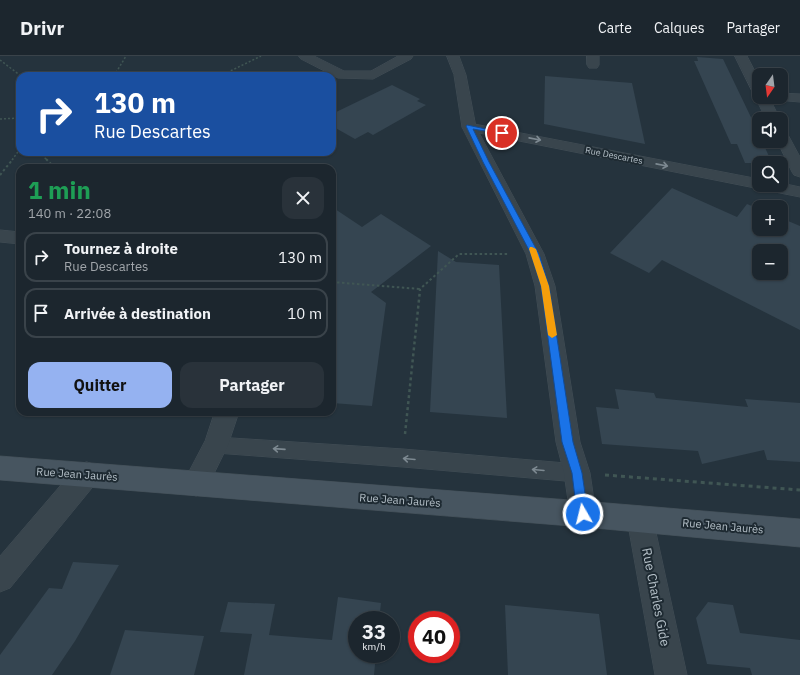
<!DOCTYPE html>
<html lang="fr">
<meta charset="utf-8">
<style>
:root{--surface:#1c262e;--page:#29323a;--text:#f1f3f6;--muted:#a0a5aa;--line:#3a434a;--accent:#95b2f1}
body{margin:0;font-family:"IBM Plex Sans",sans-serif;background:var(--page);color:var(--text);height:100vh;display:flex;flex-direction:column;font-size:15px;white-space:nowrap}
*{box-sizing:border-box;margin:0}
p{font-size:13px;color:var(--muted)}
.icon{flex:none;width:22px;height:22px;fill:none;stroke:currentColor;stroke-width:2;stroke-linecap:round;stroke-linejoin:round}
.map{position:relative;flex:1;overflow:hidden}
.drawer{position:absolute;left:16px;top:108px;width:320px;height:252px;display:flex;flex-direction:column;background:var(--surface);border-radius:12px;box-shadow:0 1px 3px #0004,0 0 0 1px var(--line)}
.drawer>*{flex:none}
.guide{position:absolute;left:16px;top:16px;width:320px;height:84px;border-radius:12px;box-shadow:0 1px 3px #0004,0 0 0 1px var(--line);background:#1a4fa0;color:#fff;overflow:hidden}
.needle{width:26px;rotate:194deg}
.fabs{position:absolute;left:752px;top:12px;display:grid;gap:8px}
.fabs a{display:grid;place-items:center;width:36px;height:36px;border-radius:8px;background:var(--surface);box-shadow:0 1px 3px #0004,0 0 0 1px var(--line);font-size:20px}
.speed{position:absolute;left:348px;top:555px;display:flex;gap:8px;font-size:20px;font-weight:700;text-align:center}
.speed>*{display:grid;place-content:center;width:52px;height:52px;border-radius:50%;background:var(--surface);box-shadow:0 1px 3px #0004,0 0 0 1px var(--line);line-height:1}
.speed small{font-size:10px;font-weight:400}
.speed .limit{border:6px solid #d22;background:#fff;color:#111}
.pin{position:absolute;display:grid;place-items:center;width:34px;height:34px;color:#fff;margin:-17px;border:2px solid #fff;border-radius:50%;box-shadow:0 1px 4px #0007}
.me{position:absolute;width:44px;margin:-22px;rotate:352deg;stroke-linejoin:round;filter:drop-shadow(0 0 3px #0008)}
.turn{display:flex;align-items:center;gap:14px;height:84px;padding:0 12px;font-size:18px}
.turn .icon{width:52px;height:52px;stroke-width:2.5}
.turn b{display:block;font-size:28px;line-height:34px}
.round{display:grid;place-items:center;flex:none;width:42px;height:42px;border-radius:12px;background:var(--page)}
.summary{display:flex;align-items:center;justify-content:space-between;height:68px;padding:0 12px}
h1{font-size:24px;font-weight:700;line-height:30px;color:#1e9e55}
.cta{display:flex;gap:8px;margin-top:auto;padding:8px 12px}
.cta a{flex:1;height:46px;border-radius:12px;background:var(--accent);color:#111;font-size:16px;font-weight:700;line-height:46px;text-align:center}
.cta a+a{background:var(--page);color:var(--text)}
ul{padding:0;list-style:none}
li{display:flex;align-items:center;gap:12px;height:50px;margin:0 8px 6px;padding:0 4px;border:2px solid var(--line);border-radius:12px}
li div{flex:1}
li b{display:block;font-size:15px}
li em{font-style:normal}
header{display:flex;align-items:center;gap:24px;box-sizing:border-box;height:56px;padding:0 20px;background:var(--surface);border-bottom:1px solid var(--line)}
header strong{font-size:19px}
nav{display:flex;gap:22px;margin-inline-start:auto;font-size:14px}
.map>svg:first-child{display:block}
</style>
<header>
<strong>Drivr</strong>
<nav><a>Carte</a><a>Calques</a><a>Partager</a></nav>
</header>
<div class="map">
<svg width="800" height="619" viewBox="0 0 800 619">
<rect width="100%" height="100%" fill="#25333d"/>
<g fill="#354551" fill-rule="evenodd">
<path d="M 697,1 L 723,3 L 759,78 L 759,85 L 762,85 L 772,107 L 745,107 L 737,88 L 731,88 L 694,5 L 698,5 Z"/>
<path d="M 545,20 L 632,27 L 645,88 L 544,68 Z"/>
<path d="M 392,29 L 420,43 L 417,45 L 426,49 L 373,79 L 368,76 L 355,83 L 332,70 L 332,58 Z"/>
<path d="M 672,132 L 737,161 L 747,148 L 759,153 L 759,173 L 781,173 L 781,162 L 800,170 L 800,274 L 662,204 L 649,217 L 610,197 ZM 759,195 L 781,195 L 781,217 L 759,217 Z"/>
<path d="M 332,151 L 362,171 L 381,158 L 431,190 L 371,236 L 386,247 L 372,350 L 332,347 Z"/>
<path d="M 438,195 L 456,206 L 499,209 L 507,362 L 430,356 Z"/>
<path d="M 615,333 L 654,337 L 656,342 L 748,351 L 745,343 L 800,347 L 800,406 L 767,404 L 764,394 L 702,408 L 698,395 L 602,388 L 596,351 L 619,353 Z"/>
<path d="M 73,506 L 119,509 L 75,585 L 52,619 L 0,619 L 0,599 L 49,532 L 62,533 Z"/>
<path d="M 338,541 L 381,547 L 379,564 L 357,564 L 357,598 L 376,598 L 374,619 L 244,619 L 252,578 L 220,576 L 228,546 L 275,548 L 269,579 L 332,584 Z"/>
<path d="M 708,546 L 733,549 L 740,577 L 800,584 L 800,619 L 752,619 L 750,612 L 707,608 L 696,562 Z"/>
<path d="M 505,549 L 599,558 L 607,619 L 508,619 Z"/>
<path d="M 125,574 L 204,580 L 194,619 L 110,619 Z"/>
</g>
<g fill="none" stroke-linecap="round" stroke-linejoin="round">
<g stroke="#424e56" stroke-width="1">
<path id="service" d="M 216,381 L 403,393 L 577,408 L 584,411 L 586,417 L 584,423 L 577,426 L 403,411 L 216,397 L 210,395 L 207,389 L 210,383 Z"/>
</g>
<g stroke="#424e56" stroke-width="1">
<g id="minor">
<path d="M 299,0 L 314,0 L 344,15 L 371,15 L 398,0 L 413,0 L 411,3 L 373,23 L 338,22 L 301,3 Z"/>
<path d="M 587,0 L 599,0 L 599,9 L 597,12 L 589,12 L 587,9 Z"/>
<path d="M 735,0 L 747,0 L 759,23 L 759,41 L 769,41 L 780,63 L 766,63 L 755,41 L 757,38 L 752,35 Z"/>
<path d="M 781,37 L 800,38 L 800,46 L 776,44 L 774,41 L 781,41 Z"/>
<path d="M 469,67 L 759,123 L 759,129 L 781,129 L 781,127 L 800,131 L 800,141 L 464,74 L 462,71 L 464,68 Z"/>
<path d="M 781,74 L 786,75 L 800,101 L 800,121 L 794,119 L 792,116 L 777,85 L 781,85 Z"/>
<path d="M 0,174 L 20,176 L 20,188 L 0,186 Z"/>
<path d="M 215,356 L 239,356 L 228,389 L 205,436 L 196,440 L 187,436 L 183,427 L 205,385 Z"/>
<path d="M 87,406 L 96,409 L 100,418 L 96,427 L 10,532 L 0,536 L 0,500 L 78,409 Z"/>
</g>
</g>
<g stroke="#424e56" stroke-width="1">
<g id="tertiary">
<path d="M 447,0 L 459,0 L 466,19 L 476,71 L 544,198 L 555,230 L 580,386 L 590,417 L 596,458 L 592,467 L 583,471 L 574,467 L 570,458 L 564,417 L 556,386 L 535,230 L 526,198 L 462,71 L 454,19 Z"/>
<path d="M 640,450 L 650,453 L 653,463 L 687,619 L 655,619 L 627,463 L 630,453 Z"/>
</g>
</g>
<g stroke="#424e56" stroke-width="1">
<path id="secondary" d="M 0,400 L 583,445 L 800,463 L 800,491 L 583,471 L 0,424 Z"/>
</g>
<g stroke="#405654" stroke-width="1.5" stroke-dasharray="2 2" stroke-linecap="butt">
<path d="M 0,4 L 21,20"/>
<path d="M 114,20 L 126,0"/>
<path d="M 220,20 L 261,0"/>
<path d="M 0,63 L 20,62"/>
<path d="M 39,96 L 47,104"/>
<path d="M 12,104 L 20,93"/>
</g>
<g stroke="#405654" stroke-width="2" stroke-dasharray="2.5 2.5" stroke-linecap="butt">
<path d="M 46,103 L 55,112"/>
<path d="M 0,119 L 13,103"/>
<path d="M 332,226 L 420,233"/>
<path d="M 420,235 L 420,233 L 459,198 L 508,198"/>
</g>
<path stroke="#405654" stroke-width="2.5" stroke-dasharray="3 3" stroke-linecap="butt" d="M 405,378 L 420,234"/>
<path stroke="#405654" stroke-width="3" stroke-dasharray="4 4" stroke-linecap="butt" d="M 605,419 L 800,434"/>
<use href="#service" fill="#39454d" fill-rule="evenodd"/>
<use href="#minor" fill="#39454d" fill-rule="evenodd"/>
<use href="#tertiary" fill="#39454d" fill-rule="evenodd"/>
<use href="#secondary" fill="#475560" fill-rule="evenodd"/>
</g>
<defs><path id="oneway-shaft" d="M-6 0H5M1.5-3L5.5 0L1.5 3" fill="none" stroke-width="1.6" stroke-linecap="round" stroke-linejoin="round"/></defs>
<g stroke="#7d8991">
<use href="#oneway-shaft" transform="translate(535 83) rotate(11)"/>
<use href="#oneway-shaft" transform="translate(662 109) rotate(11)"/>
<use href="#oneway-shaft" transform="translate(279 393) rotate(-176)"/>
<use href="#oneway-shaft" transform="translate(409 403) rotate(-175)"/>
<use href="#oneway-shaft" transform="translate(538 414) rotate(-175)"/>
</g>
<path fill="#1a73e8" stroke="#114b97" d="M 467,69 L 505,77 L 502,78 L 473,73 L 489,106 L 539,198 L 549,230 L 573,386 L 582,417 L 588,458 L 587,462 L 583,463 L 579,462 L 577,458 L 572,417 L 562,386 L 541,230 L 531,198 L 483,106 L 466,70 Z"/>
<path fill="#f59e0b" d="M 530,191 L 532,191 L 536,193 L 549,230 L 557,279 L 552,282 L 548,279 L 541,230 L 529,193 Z"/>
<g text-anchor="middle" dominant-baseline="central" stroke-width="4" stroke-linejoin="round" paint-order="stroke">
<g font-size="9" fill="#b5c0c8" stroke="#1e2a32">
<text transform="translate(614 99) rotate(11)">Rue Descartes</text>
</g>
<g font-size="11" fill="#b5c0c8" stroke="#1e2a32">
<text transform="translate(77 418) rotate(4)">Rue Jean Jaurès</text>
<text transform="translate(400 444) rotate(4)">Rue Jean Jaurès</text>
<text transform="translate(723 470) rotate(5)">Rue Jean Jaurès</text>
</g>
<g font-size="13" fill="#b5c0c8" stroke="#1e2a32">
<text transform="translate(656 541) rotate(79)">Rue Charles Gide</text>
</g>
</g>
</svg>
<div class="fabs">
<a><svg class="needle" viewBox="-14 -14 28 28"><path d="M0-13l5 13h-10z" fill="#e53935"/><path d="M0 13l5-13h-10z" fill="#a0a5aa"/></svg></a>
<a><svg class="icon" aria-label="sound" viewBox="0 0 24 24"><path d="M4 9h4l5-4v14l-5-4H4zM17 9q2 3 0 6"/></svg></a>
<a><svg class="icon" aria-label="search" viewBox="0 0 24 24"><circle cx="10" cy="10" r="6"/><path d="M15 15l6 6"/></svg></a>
<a>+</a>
<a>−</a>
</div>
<div class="speed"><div>33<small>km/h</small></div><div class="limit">40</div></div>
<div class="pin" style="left:502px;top:77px;background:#d93025"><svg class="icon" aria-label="arrive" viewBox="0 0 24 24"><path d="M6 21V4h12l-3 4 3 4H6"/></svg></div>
<svg class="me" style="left:583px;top:458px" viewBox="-20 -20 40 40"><circle r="17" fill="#1a73e8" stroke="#fff" stroke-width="3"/><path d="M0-11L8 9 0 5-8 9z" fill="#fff"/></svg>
<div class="guide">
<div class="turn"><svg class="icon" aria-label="right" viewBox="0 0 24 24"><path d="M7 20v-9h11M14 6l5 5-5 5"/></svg><div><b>130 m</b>Rue Descartes</div></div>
</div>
<section class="drawer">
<div class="summary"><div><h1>1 min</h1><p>140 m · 22:08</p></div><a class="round"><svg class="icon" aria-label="close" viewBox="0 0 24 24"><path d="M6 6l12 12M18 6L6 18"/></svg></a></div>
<ul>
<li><svg class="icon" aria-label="right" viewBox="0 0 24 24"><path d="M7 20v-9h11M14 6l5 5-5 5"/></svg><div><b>Tournez à droite</b><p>Rue Descartes</p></div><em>130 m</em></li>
<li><svg class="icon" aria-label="arrive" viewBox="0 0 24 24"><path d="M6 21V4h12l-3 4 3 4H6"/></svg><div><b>Arrivée à destination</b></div><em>10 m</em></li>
</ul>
<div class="cta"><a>Quitter</a><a>Partager</a></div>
</section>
</div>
